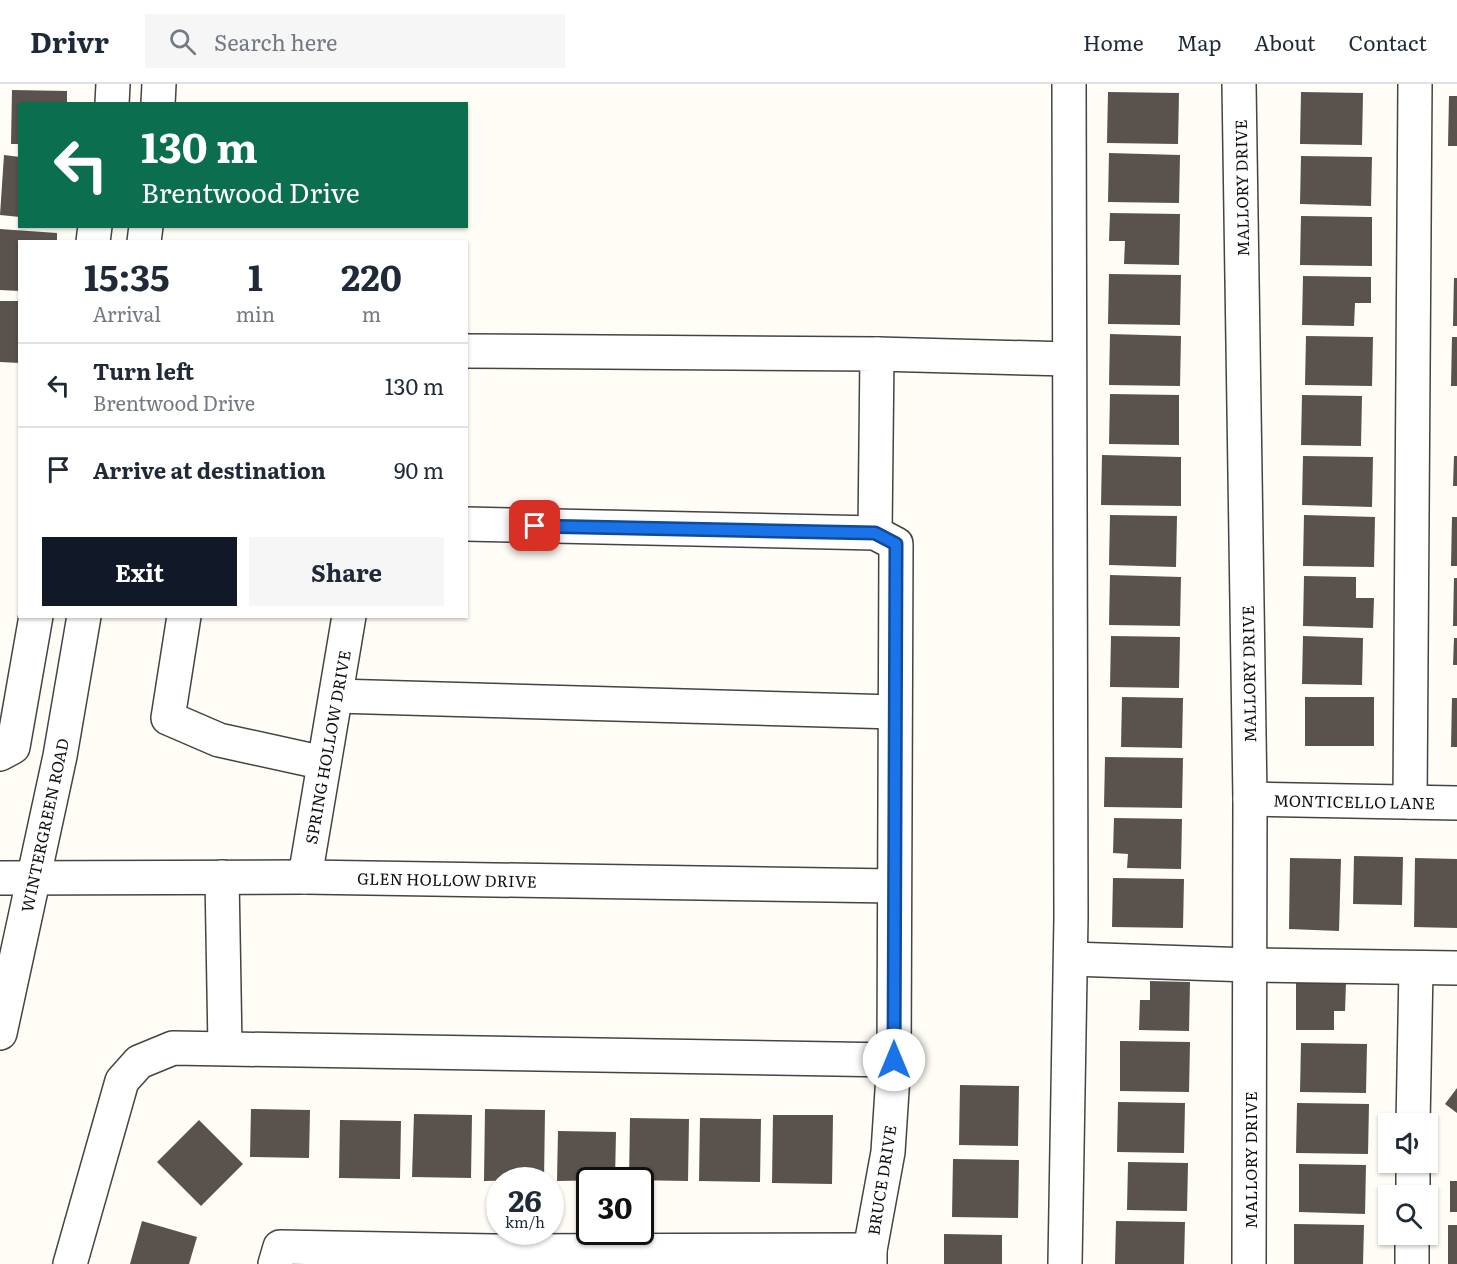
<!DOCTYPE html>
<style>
:root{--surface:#fff;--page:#f6f6f7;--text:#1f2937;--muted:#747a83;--line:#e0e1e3;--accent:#111827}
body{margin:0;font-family:Literata,serif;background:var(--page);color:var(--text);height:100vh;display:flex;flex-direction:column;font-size:22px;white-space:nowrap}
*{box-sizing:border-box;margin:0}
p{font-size:20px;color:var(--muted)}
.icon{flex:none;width:33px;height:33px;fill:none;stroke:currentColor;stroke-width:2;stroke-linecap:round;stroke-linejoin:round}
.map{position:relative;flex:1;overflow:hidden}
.side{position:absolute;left:18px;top:156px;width:450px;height:378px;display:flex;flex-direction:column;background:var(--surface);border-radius:0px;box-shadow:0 2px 4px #0004}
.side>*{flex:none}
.guide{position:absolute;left:18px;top:18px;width:450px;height:126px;border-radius:0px;box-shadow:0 2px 4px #0004;background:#0b6e4f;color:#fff;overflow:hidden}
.fabs{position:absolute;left:1378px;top:1029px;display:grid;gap:12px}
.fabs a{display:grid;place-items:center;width:60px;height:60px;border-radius:0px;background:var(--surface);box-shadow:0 2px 4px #0004;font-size:30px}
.speed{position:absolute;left:486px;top:1083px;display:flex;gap:12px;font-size:30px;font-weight:700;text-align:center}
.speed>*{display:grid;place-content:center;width:78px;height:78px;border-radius:50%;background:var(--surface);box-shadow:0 2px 4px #0004;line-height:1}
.speed small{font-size:15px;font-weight:400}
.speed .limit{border:3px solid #111;border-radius:9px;background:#fff;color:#111}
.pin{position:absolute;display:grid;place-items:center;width:51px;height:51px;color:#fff;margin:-26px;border-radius:12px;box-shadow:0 3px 9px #0006}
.me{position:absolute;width:66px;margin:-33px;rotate:0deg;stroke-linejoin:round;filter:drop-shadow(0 0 4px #0008)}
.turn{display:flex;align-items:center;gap:21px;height:126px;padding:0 24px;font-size:27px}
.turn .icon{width:78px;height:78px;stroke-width:2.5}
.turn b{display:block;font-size:42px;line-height:51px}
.eta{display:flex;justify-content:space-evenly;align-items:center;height:102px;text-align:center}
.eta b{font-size:36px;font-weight:700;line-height:42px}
.button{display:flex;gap:12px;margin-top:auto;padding:12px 24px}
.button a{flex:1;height:69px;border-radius:0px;background:var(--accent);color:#fff;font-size:24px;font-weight:700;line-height:69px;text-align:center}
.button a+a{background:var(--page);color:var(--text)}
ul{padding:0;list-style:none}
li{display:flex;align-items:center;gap:18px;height:84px;padding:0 24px;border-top:2px solid var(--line)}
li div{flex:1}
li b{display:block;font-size:22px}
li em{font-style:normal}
header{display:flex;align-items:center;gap:36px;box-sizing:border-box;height:84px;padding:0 30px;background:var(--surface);border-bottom:2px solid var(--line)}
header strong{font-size:28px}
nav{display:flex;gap:33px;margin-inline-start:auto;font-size:21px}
.search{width:420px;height:54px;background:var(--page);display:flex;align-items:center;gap:15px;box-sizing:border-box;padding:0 21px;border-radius:0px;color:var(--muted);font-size:22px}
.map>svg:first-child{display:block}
</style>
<header>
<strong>Drivr</strong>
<div class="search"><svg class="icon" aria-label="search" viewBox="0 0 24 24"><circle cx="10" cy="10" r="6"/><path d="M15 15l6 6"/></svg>Search here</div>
<nav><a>Home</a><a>Map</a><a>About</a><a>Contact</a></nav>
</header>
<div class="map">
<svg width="1457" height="1180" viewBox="0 0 1457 1180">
<rect width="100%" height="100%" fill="#fffdf5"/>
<g fill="#5a524d">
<path d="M 12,6 L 67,7 L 67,20 L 20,20 L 20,60 L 11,60 Z"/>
<path d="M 1108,8 L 1179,9 L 1178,60 L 1107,59 Z"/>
<path d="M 1301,8 L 1363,9 L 1362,61 L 1300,60 Z"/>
<path d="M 1449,12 L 1457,12 L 1457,62 L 1448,62 Z"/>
<path d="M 1109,69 L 1180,71 L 1179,119 L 1108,118 Z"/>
<path d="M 4,71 L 20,73 L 20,133 L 0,131 Z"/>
<path d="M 1301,72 L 1372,73 L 1371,122 L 1300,120 Z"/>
<path d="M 1110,129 L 1180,130 L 1179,181 L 1124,180 L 1125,157 L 1109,157 Z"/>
<path d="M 1301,132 L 1372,133 L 1372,182 L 1300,181 Z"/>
<path d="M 0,145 L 57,149 L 57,158 L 20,158 L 20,207 L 0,206 Z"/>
<path d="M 1109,190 L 1181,191 L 1180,241 L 1108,240 Z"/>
<path d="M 1303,192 L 1371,193 L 1371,219 L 1355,219 L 1354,242 L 1302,241 Z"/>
<path d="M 1454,194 L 1457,194 L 1457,242 L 1453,242 Z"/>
<path d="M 0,217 L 20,217 L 20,279 L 0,278 Z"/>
<path d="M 1110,250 L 1181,252 L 1180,302 L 1109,301 Z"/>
<path d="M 1306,252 L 1373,253 L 1372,302 L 1305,301 Z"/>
<path d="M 1452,253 L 1457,253 L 1457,302 L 1451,302 Z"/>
<path d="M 1110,310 L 1179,311 L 1179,361 L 1109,360 Z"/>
<path d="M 1302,311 L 1362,312 L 1361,362 L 1301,361 Z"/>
<path d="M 1102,371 L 1181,373 L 1181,422 L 1101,421 Z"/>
<path d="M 1303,372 L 1373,373 L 1372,423 L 1302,421 Z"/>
<path d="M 1454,372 L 1457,372 L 1457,402 L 1453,402 Z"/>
<path d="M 1110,431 L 1177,432 L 1176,483 L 1109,481 Z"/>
<path d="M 1304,431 L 1375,433 L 1374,483 L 1303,482 Z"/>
<path d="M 1452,433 L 1457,433 L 1457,482 L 1451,482 Z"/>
<path d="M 1110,491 L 1181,493 L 1180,542 L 1109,541 Z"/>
<path d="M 1304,492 L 1356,493 L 1356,514 L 1374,514 L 1373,544 L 1303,542 Z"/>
<path d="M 1454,494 L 1457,494 L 1457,542 L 1453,542 Z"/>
<path d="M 1111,552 L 1180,553 L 1179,604 L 1110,603 Z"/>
<path d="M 1303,552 L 1363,554 L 1362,601 L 1302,600 Z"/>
<path d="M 1454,554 L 1457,554 L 1457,581 L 1453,581 Z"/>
<path d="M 1122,613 L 1183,614 L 1182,664 L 1121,663 Z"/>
<rect x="1305" y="613" width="69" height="49"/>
<path d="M 1452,614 L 1457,614 L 1457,663 L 1451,663 Z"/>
<path d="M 1105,673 L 1183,674 L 1182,724 L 1104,723 Z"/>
<path d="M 1114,734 L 1182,735 L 1181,785 L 1127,784 L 1128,770 L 1113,769 Z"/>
<path d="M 1354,772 L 1403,773 L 1402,821 L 1353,820 Z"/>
<path d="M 1290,774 L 1341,775 L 1339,847 L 1289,845 Z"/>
<path d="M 1415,774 L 1457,775 L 1457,844 L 1414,843 Z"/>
<path d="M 1113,794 L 1184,795 L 1183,844 L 1112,843 Z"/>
<path d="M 1150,897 L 1190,898 L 1189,947 L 1139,946 L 1140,916 L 1150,916 Z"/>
<path d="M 1296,897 L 1346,898 L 1345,927 L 1334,927 L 1334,946 L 1296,946 Z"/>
<path d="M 1120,957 L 1190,958 L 1189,1008 L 1120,1007 Z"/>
<path d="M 1301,959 L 1367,960 L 1366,1009 L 1300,1008 Z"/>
<path d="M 960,1001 L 1019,1002 L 1018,1062 L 959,1061 Z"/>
<path d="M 1457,1004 L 1457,1029 L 1445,1020 Z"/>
<path d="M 1118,1018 L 1185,1019 L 1184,1069 L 1117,1068 Z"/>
<path d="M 1297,1019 L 1369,1020 L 1368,1070 L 1296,1069 Z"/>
<path d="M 251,1025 L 310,1026 L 309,1074 L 250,1073 Z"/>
<path d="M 485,1025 L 545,1026 L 544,1096 L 484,1097 Z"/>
<path d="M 414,1030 L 472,1031 L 471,1094 L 412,1093 Z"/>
<path d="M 773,1031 L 833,1031 L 832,1100 L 772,1099 Z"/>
<path d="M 630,1034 L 689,1035 L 688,1097 L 629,1096 Z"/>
<path d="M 700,1034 L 761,1035 L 760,1098 L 699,1097 Z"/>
<path d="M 199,1036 L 243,1080 L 201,1122 L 157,1078 Z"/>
<path d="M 340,1036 L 401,1037 L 400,1095 L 339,1094 Z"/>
<path d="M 558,1047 L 616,1048 L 615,1096 L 557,1097 Z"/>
<path d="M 953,1075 L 1019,1076 L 1018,1134 L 952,1133 Z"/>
<path d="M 1128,1078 L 1188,1079 L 1187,1127 L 1127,1126 Z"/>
<path d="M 1299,1080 L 1366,1081 L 1365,1130 L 1299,1128 Z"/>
<rect x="1450" y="1097" width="7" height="31"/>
<path d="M 142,1137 L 197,1153 L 189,1180 L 130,1180 Z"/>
<path d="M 1116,1137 L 1185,1138 L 1184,1180 L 1115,1180 Z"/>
<path d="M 1294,1140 L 1364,1141 L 1363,1180 L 1294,1180 Z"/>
<rect x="1448" y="1141" width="9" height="39"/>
<path d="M 944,1150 L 1002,1151 L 1002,1180 L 944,1180 Z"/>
</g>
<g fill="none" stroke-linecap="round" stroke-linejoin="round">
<g stroke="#444" stroke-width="36">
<g id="minor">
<path d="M 1239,0 L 1250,715 L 1249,1180"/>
<path d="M 112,20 L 113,0"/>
<path d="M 158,20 L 159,0"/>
<path d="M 93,158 L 95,142"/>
<path d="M 144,158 L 146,142"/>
<path d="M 466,267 L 877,270 L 875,449"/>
<path d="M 877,270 L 1069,275"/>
<path d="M 466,440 L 875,449 L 896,460 L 894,976 L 888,1068 L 870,1166 L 870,1180"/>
<path d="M 184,532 L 168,634 L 219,656 L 324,679"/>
<path d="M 336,612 L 895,628"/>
<path d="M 0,670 L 13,663 L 36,532"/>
<path d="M 1250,715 L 1457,719"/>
<path d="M 1410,718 L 1415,0"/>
<path d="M 222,793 L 225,963"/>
<path d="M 305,793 L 349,532"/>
<path d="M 0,794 L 305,793 L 894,802"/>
<path d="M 1071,875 L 1250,881 L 1457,884"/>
<path d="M 0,949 L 60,672 L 84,532"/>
<path d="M 1413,1040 L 1416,885"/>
<path d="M 1413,1112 L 1413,1078"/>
<path d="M 70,1180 L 122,997 L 139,978 L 173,964 L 894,976"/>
<path d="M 275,1180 L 280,1163 L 493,1167 L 870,1166"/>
<path d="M 1065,1180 L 1071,833 L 1069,0"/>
<path d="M 1412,1180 L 1412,1150"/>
</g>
</g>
<use href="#minor" stroke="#fff" stroke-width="33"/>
</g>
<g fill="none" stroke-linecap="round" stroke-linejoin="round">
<g stroke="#114b97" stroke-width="15">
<path id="route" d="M 535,442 L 875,449 L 896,460 L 894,976"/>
</g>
<use href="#route" stroke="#1a73e8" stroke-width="10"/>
</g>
<g text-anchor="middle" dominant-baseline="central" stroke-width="6" stroke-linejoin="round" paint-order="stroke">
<g font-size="16" fill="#111" stroke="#fff">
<text transform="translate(1241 104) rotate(-91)">MALLORY DRIVE</text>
<text transform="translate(1248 590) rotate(-91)">MALLORY DRIVE</text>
<text transform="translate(327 663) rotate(-80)">SPRING HOLLOW DRIVE</text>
<text transform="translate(1354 717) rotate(1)">MONTICELLO LANE</text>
<text transform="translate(44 741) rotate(-78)">WINTERGREEN ROAD</text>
<text transform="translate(447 795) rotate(1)">GLEN HOLLOW DRIVE</text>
<text transform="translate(1250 1076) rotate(-90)">MALLORY DRIVE</text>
<text transform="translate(881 1096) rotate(-81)">BRUCE DRIVE</text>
</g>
</g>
</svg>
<div class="fabs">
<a><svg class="icon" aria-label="sound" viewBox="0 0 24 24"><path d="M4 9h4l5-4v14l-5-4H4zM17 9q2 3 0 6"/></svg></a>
<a><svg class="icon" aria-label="search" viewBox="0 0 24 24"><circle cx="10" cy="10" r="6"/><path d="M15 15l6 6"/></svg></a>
</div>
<div class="speed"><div>26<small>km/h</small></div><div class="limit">30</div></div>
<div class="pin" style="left:535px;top:442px;background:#d93025"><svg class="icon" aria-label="arrive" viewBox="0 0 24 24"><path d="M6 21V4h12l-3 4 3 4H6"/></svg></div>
<svg class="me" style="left:894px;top:976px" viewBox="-20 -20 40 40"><circle r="19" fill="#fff"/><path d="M0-13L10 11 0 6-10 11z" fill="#1a73e8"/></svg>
<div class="guide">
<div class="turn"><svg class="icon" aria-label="left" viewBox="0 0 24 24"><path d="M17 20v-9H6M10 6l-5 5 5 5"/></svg><div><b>130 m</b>Brentwood Drive</div></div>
</div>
<section class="side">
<div class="eta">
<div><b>15:35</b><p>Arrival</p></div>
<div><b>1</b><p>min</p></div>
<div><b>220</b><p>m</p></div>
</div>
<ul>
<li><svg class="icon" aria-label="left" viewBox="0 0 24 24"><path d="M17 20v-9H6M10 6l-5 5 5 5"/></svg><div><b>Turn left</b><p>Brentwood Drive</p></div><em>130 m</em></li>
<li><svg class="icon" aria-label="arrive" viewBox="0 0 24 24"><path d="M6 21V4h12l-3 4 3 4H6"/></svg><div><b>Arrive at destination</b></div><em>90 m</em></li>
</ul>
<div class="button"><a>Exit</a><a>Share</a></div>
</section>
</div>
